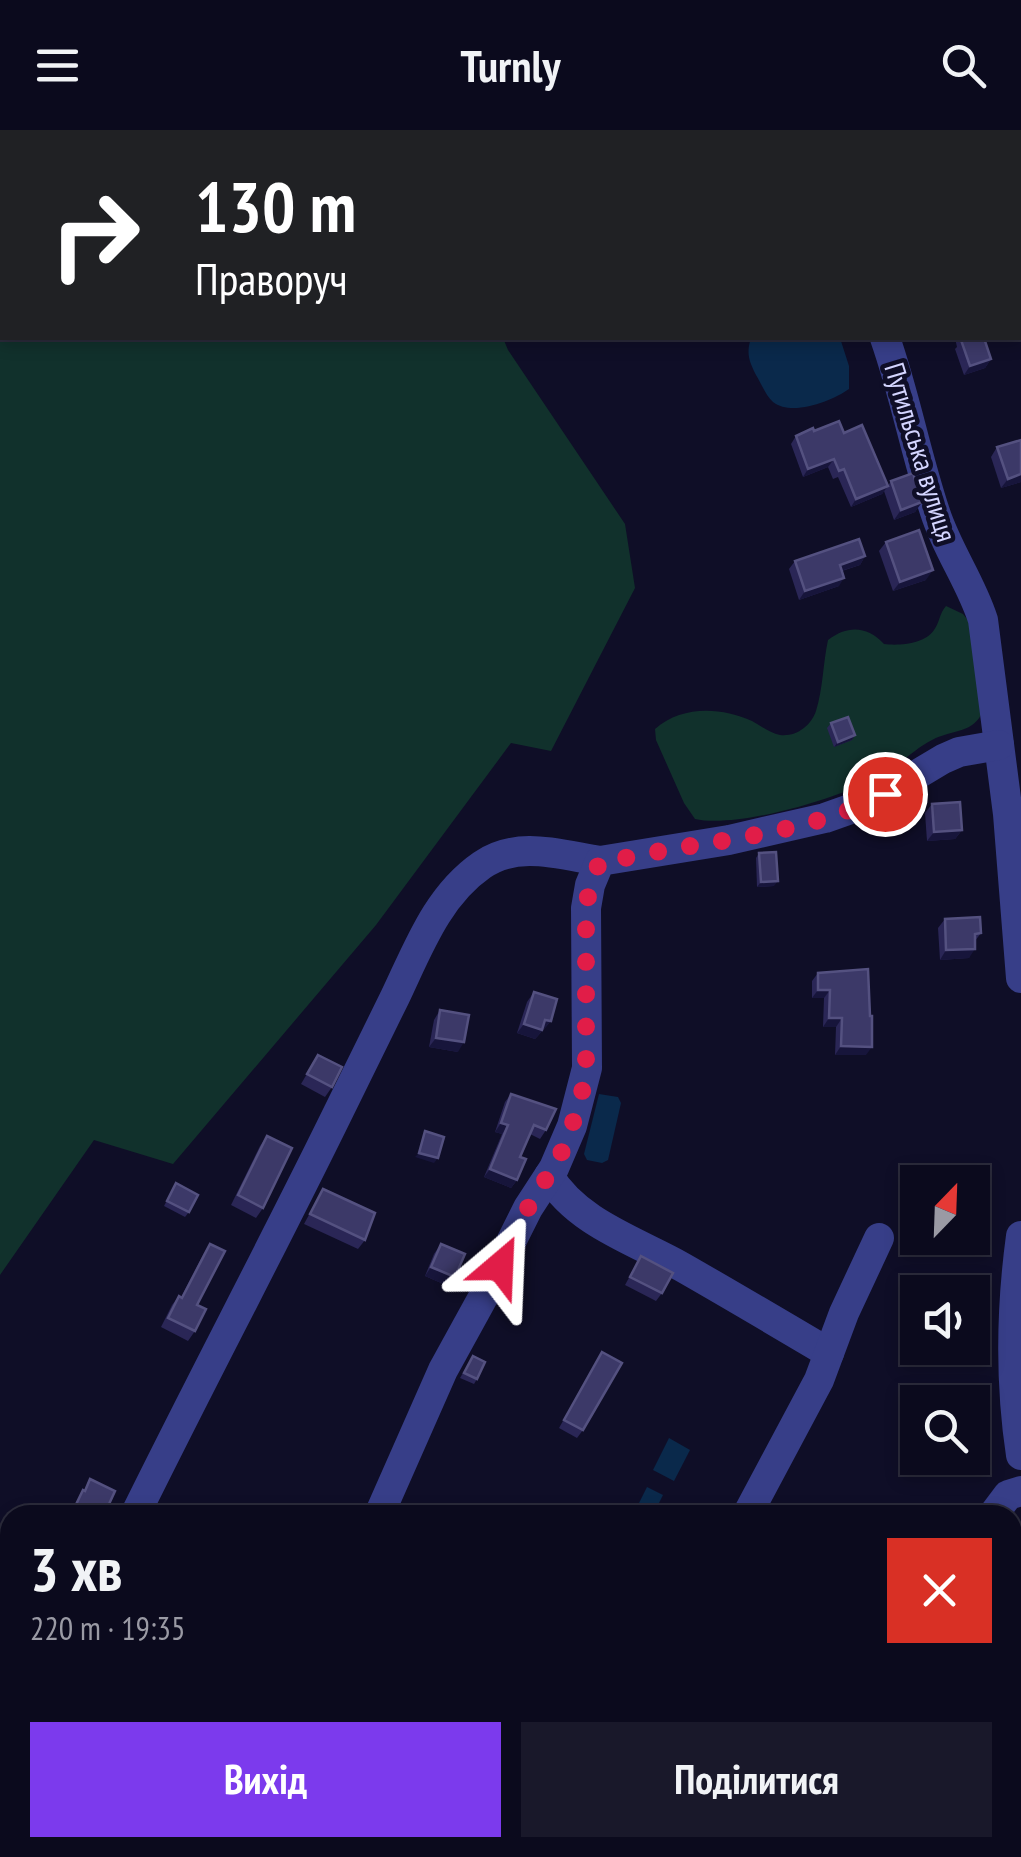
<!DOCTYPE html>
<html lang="uk">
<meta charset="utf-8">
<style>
:root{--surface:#0b0a1d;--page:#19182a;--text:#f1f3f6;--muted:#9a9aa4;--line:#2b2b3b;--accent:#7c3aed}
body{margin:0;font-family:"PT Sans Narrow",sans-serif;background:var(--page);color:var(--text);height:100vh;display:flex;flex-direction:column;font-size:38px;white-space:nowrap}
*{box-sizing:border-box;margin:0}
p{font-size:32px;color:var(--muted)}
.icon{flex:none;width:55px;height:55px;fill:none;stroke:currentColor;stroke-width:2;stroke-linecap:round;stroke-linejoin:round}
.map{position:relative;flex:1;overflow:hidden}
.side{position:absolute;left:0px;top:1375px;width:1022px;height:352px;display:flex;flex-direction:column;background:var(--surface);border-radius:30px 30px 0 0;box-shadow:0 5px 15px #0003,0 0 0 2px var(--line)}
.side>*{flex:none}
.top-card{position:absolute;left:0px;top:0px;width:1022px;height:210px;box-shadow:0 5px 15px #0003,0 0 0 2px var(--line);background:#202124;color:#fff;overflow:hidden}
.needle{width:65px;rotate:23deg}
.fabs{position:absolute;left:900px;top:1035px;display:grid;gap:20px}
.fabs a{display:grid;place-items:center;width:90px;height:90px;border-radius:0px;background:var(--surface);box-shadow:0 5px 15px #0003,0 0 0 2px var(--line);font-size:50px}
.pin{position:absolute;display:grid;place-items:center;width:85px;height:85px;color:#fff;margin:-42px;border:5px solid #fff;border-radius:50%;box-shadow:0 2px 10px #0007}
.me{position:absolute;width:110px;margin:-55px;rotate:26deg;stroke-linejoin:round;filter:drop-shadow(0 0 8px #0008)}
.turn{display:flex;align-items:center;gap:35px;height:210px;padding:0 30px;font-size:45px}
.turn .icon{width:130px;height:130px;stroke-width:2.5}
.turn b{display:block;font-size:70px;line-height:85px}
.round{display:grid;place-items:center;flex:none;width:105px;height:105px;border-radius:0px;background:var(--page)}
.summary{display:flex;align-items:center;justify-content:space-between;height:170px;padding:0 30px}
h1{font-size:60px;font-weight:700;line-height:75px}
.primary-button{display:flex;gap:20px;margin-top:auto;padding:20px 30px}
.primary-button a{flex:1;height:115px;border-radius:0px;background:var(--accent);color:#fff;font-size:40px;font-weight:700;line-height:115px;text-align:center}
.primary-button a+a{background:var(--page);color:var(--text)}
header{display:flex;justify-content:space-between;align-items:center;height:130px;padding:0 30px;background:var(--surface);font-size:45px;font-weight:700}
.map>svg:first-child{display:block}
</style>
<header><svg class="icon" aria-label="menu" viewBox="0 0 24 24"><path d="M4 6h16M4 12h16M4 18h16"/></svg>Turnly<svg class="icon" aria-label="search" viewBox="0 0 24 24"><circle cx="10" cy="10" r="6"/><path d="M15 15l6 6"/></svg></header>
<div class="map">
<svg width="1021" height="1727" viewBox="0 0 1021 1727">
<rect width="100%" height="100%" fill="#0f0e27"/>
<g fill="#11312c">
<path d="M 0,0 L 332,0 L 337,2 L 2,2 L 2,208 L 503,208 L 508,220 L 625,394 L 635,458 L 551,621 L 511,613 L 376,795 L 173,1034 L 94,1010 L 0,1145 Z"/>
<path d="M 946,476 L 963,484 L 971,494 L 983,581 C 973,604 953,599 932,610 C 916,618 904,631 888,641 C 850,666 739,699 695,689 L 684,673 L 656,610 L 655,599 C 682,575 721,577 752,591 C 761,596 770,603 780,605 C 796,607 811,596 816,581 C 823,559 823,533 828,510 C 848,495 867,496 884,514 C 899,516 925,514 934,500 C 940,492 939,484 946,476 Z"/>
<path d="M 0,1420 L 10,1429 L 10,1718 L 63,1718 L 57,1727 L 0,1727 Z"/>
</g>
<g fill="#0a294b">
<path d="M 751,208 L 840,208 L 849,236 L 849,259 C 832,271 792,287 773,272 C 766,266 761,253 756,245 C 749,231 746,223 751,208 Z"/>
<path d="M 599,964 L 618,967 L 621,973 L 608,1030 L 602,1033 L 587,1030 L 584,1024 Z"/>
<path d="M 669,1308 L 690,1320 L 674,1351 L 653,1340 Z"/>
<path d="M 647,1357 L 663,1365 L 653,1385 L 633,1385 Z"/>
</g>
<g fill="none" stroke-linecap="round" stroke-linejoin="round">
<g stroke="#373e88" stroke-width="30">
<path d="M 774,0 L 776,2"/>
<path d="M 885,208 C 905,265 916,325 935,382 C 947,420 971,452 983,490 L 1008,684 L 1021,848"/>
<path d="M 549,1046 C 577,1093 636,1111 682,1137 C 731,1165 780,1194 829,1223"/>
<path d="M 1021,1106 C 1011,1180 1010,1252 1021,1325"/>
<path d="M 135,1385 C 199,1255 267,1127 331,997 C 353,953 374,910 395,867 C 418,819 437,766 482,735 C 518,710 561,725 600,731"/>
<path d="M 379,1385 L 443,1240 L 487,1160 L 528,1078 L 554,1038 L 572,996 L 587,938 L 586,778 L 590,755 L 600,731 L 729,710 L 825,688 L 873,671 L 943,629 L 959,622 L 999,615"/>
<path d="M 747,1385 L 819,1250 L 844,1183 L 879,1108"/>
<path d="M 993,1385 L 1008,1365 L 1021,1361"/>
</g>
</g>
<g fill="#2a2656">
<path d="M 955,208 L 984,208 L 991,229 L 985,238 L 964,245 L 955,219 L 957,217 Z"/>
<path d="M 814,301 L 844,303 L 888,356 L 891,351 L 922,372 L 915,382 L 894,390 L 884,361 L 882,364 L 851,377 L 838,347 L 833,349 L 828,337 L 803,347 L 791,314 L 796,306 Z"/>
<path d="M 997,317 L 1021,352 L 1001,358 L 991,327 Z"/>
<path d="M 886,412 L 926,450 L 893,461 L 879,421 Z"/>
<path d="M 865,426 L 860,435 L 842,441 L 839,456 L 799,470 L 789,439 L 795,431 Z"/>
<path d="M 831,593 L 855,605 L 852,610 L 834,617 L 827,598 Z"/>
<path d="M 932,674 L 962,700 L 955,709 L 927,711 L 925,683 Z"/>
<path d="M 759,723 L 774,756 L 757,757 L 756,728 Z"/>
<path d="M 945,789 L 981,803 L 975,811 L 969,828 L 940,830 L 938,798 Z"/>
<path d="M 868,839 L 866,925 L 835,925 L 836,897 L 823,897 L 824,868 L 812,868 L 812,851 L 818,843 Z"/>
<path d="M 534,862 L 551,891 L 535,909 L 517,903 L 527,872 Z"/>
<path d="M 440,880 L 458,922 L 429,917 L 434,890 Z"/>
<path d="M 318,925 L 332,957 L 325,967 L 301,954 Z"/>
<path d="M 511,964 L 546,1000 L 540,1009 L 530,1004 L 520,1027 L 517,1050 L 511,1058 L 484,1047 L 502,1004 L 495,1002 L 505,972 Z"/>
<path d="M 267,1006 L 263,1078 L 256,1088 L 231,1075 L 260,1016 Z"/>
<path d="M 176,1053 L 189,1082 L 185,1087 L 164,1076 Z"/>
<path d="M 323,1059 L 365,1110 L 358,1119 L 304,1094 Z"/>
<path d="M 210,1114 L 197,1175 L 195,1201 L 188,1211 L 161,1197 L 172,1175 L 179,1166 L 181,1167 L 204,1123 Z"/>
<path d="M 441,1114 L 448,1156 L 425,1146 L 434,1124 Z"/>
<path d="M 641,1126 L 662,1163 L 656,1171 L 625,1155 Z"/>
<path d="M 602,1222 L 583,1300 L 577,1308 L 559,1298 Z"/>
<path d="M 473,1226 L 477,1249 L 474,1254 L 460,1248 Z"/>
</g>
<g fill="#17153b">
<path d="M 991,229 L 985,238 L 964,245 L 970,236 Z"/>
<path d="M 834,329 L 828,337 L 803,347 L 808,339 Z"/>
<path d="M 1021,344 L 1021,352 L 1001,358 L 1008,349 Z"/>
<path d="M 888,356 L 882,364 L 851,377 L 856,369 Z"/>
<path d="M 922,372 L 915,382 L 894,390 L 901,380 Z"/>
<path d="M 865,426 L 860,435 L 834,443 L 840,435 Z"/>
<path d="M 933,440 L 926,450 L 893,461 L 900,452 Z"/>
<path d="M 844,448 L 839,456 L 799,470 L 805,461 Z"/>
<path d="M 855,605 L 852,610 L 834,617 L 838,612 Z"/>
<path d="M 962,700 L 955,709 L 927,711 L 934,702 Z"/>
<path d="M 778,751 L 774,756 L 757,757 L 761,752 Z"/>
<path d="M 975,819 L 969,828 L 940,830 L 946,820 Z"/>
<path d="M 818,860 L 830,860 L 824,868 L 812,868 Z"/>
<path d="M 829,888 L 842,888 L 836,897 L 823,897 Z"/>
<path d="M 545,890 L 551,891 L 535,909 L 517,903 L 524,894 Z"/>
<path d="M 436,908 L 464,912 L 458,922 L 429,917 Z"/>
<path d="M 841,916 L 872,917 L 866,925 L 835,925 Z"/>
<path d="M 501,993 L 508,995 L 502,1004 L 495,1002 Z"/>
<path d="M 419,1023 L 438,1028 L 434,1033 L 415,1027 Z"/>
<path d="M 490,1039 L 517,1050 L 511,1058 L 484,1047 Z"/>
<path d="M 431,1137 L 455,1147 L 448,1156 L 425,1146 Z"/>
</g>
<g fill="#3c3968" stroke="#545180" stroke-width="2.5">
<path d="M 963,208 L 984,208 L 991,229 L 970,236 L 961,210 Z"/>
<path d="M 839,291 L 844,303 L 862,295 L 888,356 L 856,369 L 844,339 L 839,341 L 834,329 L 808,339 L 796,306 L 813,298 L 814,301 Z"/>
<path d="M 1021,310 L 1021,344 L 1008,349 L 997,317 Z"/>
<path d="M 913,343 L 922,372 L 901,380 L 891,351 Z"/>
<path d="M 919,400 L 933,440 L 900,452 L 886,412 Z"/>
<path d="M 859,409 L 865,426 L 840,435 L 844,448 L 805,461 L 795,431 Z"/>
<path d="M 848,587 L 855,605 L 838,612 L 831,593 Z"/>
<path d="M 960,672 L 962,700 L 934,702 L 932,674 Z"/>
<path d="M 776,722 L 778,751 L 761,752 L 759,723 Z"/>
<path d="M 980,787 L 981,803 L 975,804 L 975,819 L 946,820 L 945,789 Z"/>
<path d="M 868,839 L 870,886 L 872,886 L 872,917 L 841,916 L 842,888 L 829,888 L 830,860 L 818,860 L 818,843 Z"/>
<path d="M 534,862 L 557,869 L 551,891 L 545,890 L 542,900 L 524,894 Z"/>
<path d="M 440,880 L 469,885 L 464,912 L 436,908 Z"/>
<path d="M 318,925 L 342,937 L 332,957 L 307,944 Z"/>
<path d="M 511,964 L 556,979 L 546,1000 L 534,995 L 520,1027 L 526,1029 L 517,1050 L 490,1039 L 508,995 L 501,993 Z"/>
<path d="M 425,1001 L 444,1007 L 438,1028 L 419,1023 Z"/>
<path d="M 267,1006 L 292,1018 L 263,1078 L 238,1065 Z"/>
<path d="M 176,1053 L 198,1065 L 189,1082 L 167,1071 Z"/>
<path d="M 323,1059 L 375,1083 L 365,1110 L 310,1084 Z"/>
<path d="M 210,1114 L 225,1121 L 197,1175 L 206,1179 L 195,1201 L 168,1188 L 179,1166 L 182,1168 Z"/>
<path d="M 441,1114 L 465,1124 L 455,1147 L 431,1137 Z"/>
<path d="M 641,1126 L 673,1143 L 662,1163 L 630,1147 Z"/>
<path d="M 602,1222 L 622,1233 L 583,1300 L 564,1290 Z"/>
<path d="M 473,1226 L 485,1232 L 477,1249 L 464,1243 Z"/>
<path d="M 90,1349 L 115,1361 L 104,1385 L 71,1385 L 83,1360 L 85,1361 Z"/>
</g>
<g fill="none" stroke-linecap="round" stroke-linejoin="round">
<path stroke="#e11d48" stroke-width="18" stroke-dasharray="0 32.4" d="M 500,1136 L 528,1078 L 560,1026 L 572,996 L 586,948 L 586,778 L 590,755 L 600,731 C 628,729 656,721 684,717 C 752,706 824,696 885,664"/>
</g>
<g text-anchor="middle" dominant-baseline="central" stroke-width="9" stroke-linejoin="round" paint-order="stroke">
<g font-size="28" fill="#d4d5ff" stroke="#0f0e27">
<text transform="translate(921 322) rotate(73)">Путильська вулиця</text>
</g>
</g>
</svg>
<div class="fabs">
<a><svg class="needle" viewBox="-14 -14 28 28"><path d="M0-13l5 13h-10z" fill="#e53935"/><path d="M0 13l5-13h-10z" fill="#9a9aa4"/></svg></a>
<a><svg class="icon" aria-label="sound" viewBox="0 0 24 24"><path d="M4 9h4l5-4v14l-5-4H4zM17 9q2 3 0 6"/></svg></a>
<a><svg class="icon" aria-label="search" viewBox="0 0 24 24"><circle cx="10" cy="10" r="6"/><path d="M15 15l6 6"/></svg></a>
</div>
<div class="pin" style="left:885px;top:664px;background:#d93025"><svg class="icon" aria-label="arrive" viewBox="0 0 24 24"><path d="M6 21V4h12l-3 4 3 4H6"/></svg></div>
<svg class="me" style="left:500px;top:1136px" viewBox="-20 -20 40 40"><path d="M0-17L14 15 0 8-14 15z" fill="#e11d48" stroke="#fff" stroke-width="4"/></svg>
<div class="top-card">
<div class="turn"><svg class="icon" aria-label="right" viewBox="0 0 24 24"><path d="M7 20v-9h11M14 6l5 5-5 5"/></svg><div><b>130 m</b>Праворуч</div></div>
</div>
<section class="side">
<div class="summary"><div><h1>3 хв</h1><p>220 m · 19:35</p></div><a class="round" style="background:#d93025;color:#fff"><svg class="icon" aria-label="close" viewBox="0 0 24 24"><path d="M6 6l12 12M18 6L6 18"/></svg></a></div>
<div class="primary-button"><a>Вихід</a><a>Поділитися</a></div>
</section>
</div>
